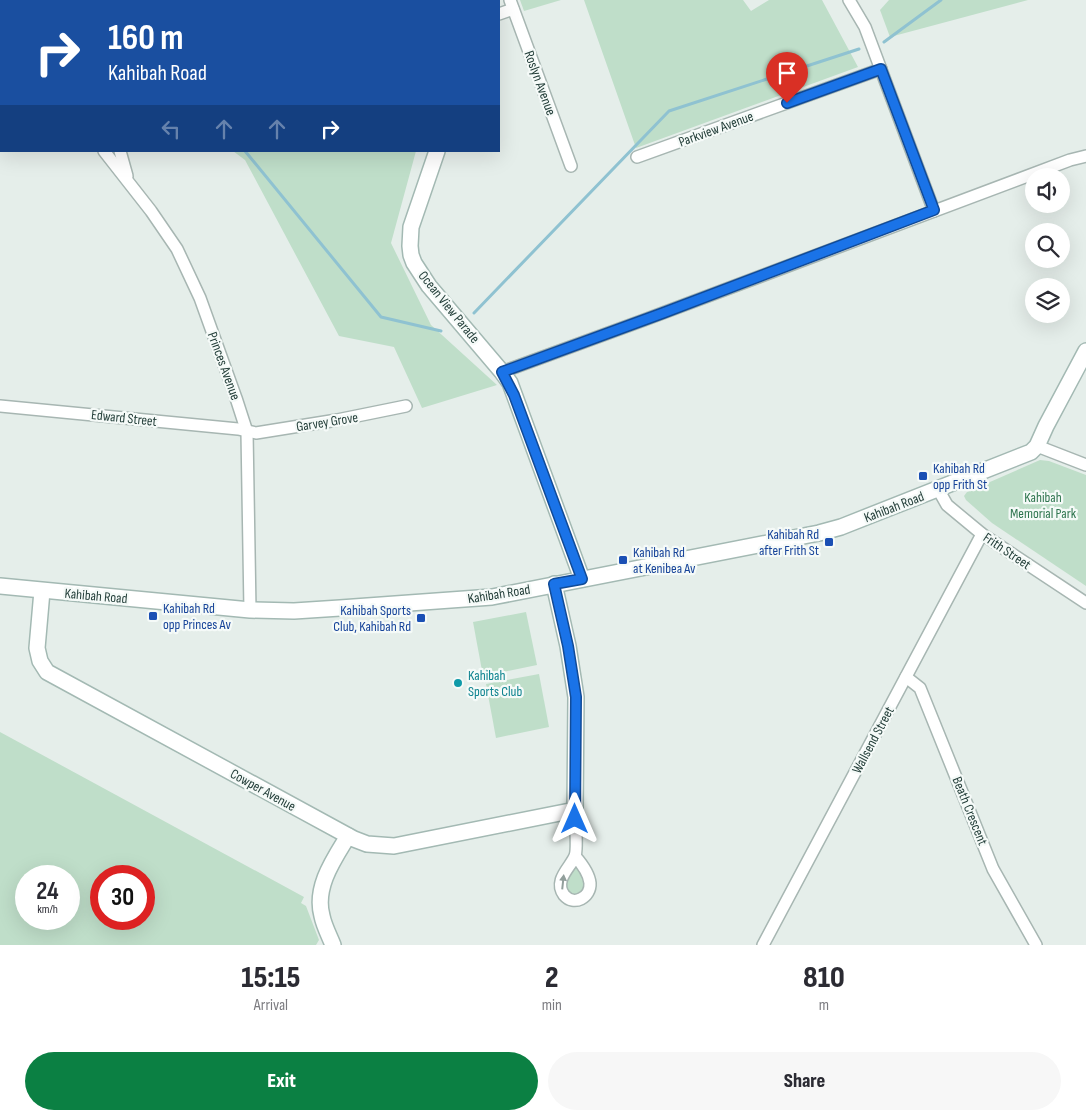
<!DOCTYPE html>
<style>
:root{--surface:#fff;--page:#f7f7f7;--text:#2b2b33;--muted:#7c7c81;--accent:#0b8043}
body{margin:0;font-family:"Sofia Sans Condensed",sans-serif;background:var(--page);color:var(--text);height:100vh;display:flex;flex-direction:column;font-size:19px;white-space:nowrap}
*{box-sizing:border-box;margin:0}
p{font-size:16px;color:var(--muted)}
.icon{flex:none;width:28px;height:28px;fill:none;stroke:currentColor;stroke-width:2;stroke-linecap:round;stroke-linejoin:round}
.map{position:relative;height:945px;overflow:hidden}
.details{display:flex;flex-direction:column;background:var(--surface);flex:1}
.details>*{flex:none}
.banner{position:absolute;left:0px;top:0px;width:500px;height:152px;box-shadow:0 5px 20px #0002;background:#1a4fa0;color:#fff;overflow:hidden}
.buttons{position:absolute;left:1025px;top:168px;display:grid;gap:10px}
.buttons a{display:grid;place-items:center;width:45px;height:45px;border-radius:50%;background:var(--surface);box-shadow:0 5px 20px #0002;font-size:25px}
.speed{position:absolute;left:15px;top:865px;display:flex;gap:10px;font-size:25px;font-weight:700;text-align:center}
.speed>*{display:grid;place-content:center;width:65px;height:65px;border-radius:50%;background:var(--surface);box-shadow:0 5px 20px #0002;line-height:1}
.speed small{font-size:12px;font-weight:400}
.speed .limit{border:8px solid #d22;background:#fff;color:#111}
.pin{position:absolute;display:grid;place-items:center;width:42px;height:42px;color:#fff;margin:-51px -21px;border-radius:50% 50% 50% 0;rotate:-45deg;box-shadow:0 0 5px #0007}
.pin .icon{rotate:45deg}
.me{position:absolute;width:55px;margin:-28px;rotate:0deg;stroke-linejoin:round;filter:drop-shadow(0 0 4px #0008)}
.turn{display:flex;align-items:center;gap:18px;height:105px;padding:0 25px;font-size:22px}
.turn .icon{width:65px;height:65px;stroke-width:2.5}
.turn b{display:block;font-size:35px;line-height:42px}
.lanes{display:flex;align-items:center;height:48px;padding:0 25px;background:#0003;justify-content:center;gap:25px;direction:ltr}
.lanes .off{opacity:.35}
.eta{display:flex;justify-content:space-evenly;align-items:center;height:85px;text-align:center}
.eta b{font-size:30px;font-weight:800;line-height:35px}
.primary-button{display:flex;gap:10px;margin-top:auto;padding:10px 25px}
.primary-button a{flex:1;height:58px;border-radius:30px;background:var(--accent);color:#fff;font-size:20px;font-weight:800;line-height:58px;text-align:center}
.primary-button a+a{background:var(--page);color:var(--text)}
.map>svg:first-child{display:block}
</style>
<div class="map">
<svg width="1086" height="945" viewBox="0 0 1086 945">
<rect width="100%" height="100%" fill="#e5eeea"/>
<g fill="#bfdec9" fill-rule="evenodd">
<path d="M 18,0 L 267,0 L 268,1 L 20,1 Z"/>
<path d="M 520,0 L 561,0 L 524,11 Z"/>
<path d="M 584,0 L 743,0 L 751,11 L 769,0 L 822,0 L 858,67 L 636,148 Z"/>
<path d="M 889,0 L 1028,0 L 890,37 L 880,10 Z"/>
<path d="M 233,151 L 416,151 L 391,243 L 431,325 L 497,385 L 422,408 L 394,347 L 339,336 L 245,160 Z"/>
<path d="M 1040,460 L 1049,461 L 1086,475 L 1086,586 L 992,523 L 966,500 L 964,496 L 967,492 Z"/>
<path d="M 526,612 L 537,665 L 483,676 L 473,622 Z"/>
<path d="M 539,674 L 549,727 L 496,738 L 486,684 Z"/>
<path d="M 0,732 L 304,897 L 301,903 L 306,906 L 319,940 L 316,945 L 0,945 ZM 26,876 L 69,876 L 69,919 L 26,919 ZM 101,876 L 144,876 L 144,919 L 101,919 Z"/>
<path d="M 574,863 L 582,872 L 586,885 L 580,895 L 573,895 L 567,889 L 567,877 Z"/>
</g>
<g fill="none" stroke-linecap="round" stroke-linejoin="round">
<g stroke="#8fc2d1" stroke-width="3">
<path d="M 67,0 L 68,1"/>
<path d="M 884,42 L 941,0"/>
<path d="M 245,151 L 381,317 L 441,331"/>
<path d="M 474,313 L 669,111 L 859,49"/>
</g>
<g stroke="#a7b6b2" stroke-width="14">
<g id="street">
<path d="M 510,0 L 571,166"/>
<path d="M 849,0 L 865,27 L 934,211"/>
<path d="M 499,14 L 513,9"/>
<path d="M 0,52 L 1,53"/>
<path d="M 0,67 L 1,68"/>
<path d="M 104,151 L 151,211 L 177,249 L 200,298 L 236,398 L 247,432 L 250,610"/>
<path d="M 120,151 L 127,176"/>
<path d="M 637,157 L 881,69"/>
<path d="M 502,372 L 644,320 L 1070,160 L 1086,156"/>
<path d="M 0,406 L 238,429 L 256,433 L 337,420 L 406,406"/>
<path d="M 1037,446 L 1086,465"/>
<path d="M 938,489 L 947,505 L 982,534 L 1086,603"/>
<path d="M 906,677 L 920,688 L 993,869 L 1036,945"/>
<path d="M 575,810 C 575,819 578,849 575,856 C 571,867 553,880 564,895 C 574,907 591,897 590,883 C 589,873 582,864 575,856"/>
<path d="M 763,945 L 982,534"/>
</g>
</g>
<g stroke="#a3b9b3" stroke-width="18">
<g id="secondary">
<path d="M 409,0 L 410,1"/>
<path d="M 437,151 L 411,227 L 410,246 L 411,255 L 414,263 L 429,286 L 502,372 L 510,383 L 582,579"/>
<path d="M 0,586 L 250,610 L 294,611 L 340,608 L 492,597 L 819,533 L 841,527 L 1031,452 L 1037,446 L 1046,426 L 1086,351"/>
<path d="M 42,591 L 37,648 L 40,661 L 47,672 L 354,839 L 367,844 L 394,846 L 575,810 L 576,697 L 568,646 L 554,584"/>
<path d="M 333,945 C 329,935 324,926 322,916 C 314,887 334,859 348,836"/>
</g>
</g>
<use href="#street" stroke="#fff" stroke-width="11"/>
<use href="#secondary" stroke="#fff" stroke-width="15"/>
</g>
<defs><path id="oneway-solid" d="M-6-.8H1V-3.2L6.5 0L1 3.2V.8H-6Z" transform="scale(1.25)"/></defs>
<use fill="#929f9c" href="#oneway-solid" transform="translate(563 882) rotate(-84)"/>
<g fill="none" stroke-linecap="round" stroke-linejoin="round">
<g stroke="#114b97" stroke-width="12">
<path id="route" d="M 575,819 L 576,697 L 568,646 L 554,584 L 582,579 L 514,395 L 502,372 L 663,313 L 934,210 L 881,69 L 787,103"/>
</g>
<use href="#route" stroke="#1a73e8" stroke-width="9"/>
</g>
<g fill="#1a4fb4" stroke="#f5faf8" stroke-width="2">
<rect x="918" y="471" width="10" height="10" rx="2.5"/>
<rect x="824" y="537" width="10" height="10" rx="2.5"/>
<rect x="618" y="555" width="10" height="10" rx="2.5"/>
<rect x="148" y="611" width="10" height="10" rx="2.5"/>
<rect x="416" y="613" width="10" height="10" rx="2.5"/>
</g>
<circle fill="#0f9aa8" stroke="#f5faf8" stroke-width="2" cx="458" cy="683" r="5"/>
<g text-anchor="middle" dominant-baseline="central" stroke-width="4.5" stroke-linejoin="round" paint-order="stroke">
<g font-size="14" fill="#243f3a" stroke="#f5faf8">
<text transform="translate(540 83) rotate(70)">Roslyn Avenue</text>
<text transform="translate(716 129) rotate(-20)">Parkview Avenue</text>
<text transform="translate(449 307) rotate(51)">Ocean View Parade</text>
<text transform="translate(224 366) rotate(70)">Princes Avenue</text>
<text transform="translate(124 418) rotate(6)">Edward Street</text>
<text transform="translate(327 422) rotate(-9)">Garvey Grove</text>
<text transform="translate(894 507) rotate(-21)">Kahibah Road</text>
<text transform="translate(1007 551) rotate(34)">Frith Street</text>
<text transform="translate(499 594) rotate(-9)">Kahibah Road</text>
<text transform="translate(96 596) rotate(5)">Kahibah Road</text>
<text transform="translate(873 740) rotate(-62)">Wallsend Street</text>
<text transform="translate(263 790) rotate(29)">Cowper Avenue</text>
<text transform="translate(970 811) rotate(68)">Beath Crescent</text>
</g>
<g font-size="14" fill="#164399" stroke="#f5faf8" text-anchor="start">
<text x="933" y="468">Kahibah Rd<tspan x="933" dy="16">opp Frith St</tspan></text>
<text x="819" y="534" text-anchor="end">Kahibah Rd<tspan x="819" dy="16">after Frith St</tspan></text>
<text x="633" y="552">Kahibah Rd<tspan x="633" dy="16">at Kenibea Av</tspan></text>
<text x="163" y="608">Kahibah Rd<tspan x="163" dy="16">opp Princes Av</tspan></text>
<text x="411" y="610" text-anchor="end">Kahibah Sports<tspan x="411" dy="16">Club, Kahibah Rd</tspan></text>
</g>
<g font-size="14" fill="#2f754f" stroke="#f5faf8">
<text x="1043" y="497">Kahibah<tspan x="1043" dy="16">Memorial Park</tspan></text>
</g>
<g font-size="14" fill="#0d838f" stroke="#f5faf8" text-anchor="start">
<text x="468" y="675">Kahibah<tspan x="468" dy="16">Sports Club</tspan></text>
</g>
</g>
</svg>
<div class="buttons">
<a><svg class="icon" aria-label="sound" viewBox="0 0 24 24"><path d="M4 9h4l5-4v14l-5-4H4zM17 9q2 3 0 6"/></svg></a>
<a><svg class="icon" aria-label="search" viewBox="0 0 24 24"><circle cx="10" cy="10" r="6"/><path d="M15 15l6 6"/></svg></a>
<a><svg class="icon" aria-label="layers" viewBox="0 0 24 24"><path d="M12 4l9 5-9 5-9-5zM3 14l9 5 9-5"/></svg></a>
</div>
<div class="speed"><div>24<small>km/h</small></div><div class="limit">30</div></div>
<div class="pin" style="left:787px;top:103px;background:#d93025"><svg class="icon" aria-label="arrive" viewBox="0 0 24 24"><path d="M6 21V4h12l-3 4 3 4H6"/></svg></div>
<svg class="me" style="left:575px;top:819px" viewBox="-20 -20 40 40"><path d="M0-17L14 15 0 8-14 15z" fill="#1a73e8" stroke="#fff" stroke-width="4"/></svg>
<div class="banner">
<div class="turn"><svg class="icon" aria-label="right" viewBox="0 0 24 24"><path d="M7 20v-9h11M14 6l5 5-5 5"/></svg><div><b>160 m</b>Kahibah Road</div></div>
<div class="lanes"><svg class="icon off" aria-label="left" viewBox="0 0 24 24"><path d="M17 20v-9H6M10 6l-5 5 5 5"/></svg><svg class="icon off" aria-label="ahead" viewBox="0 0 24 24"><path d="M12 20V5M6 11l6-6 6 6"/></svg><svg class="icon off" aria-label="ahead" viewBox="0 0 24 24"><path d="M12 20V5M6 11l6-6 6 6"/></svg><svg class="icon" aria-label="right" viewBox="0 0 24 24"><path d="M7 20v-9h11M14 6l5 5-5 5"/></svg></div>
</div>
</div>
<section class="details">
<div class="eta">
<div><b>15:15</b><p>Arrival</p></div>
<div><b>2</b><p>min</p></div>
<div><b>810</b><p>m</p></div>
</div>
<div class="primary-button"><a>Exit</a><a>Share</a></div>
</section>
